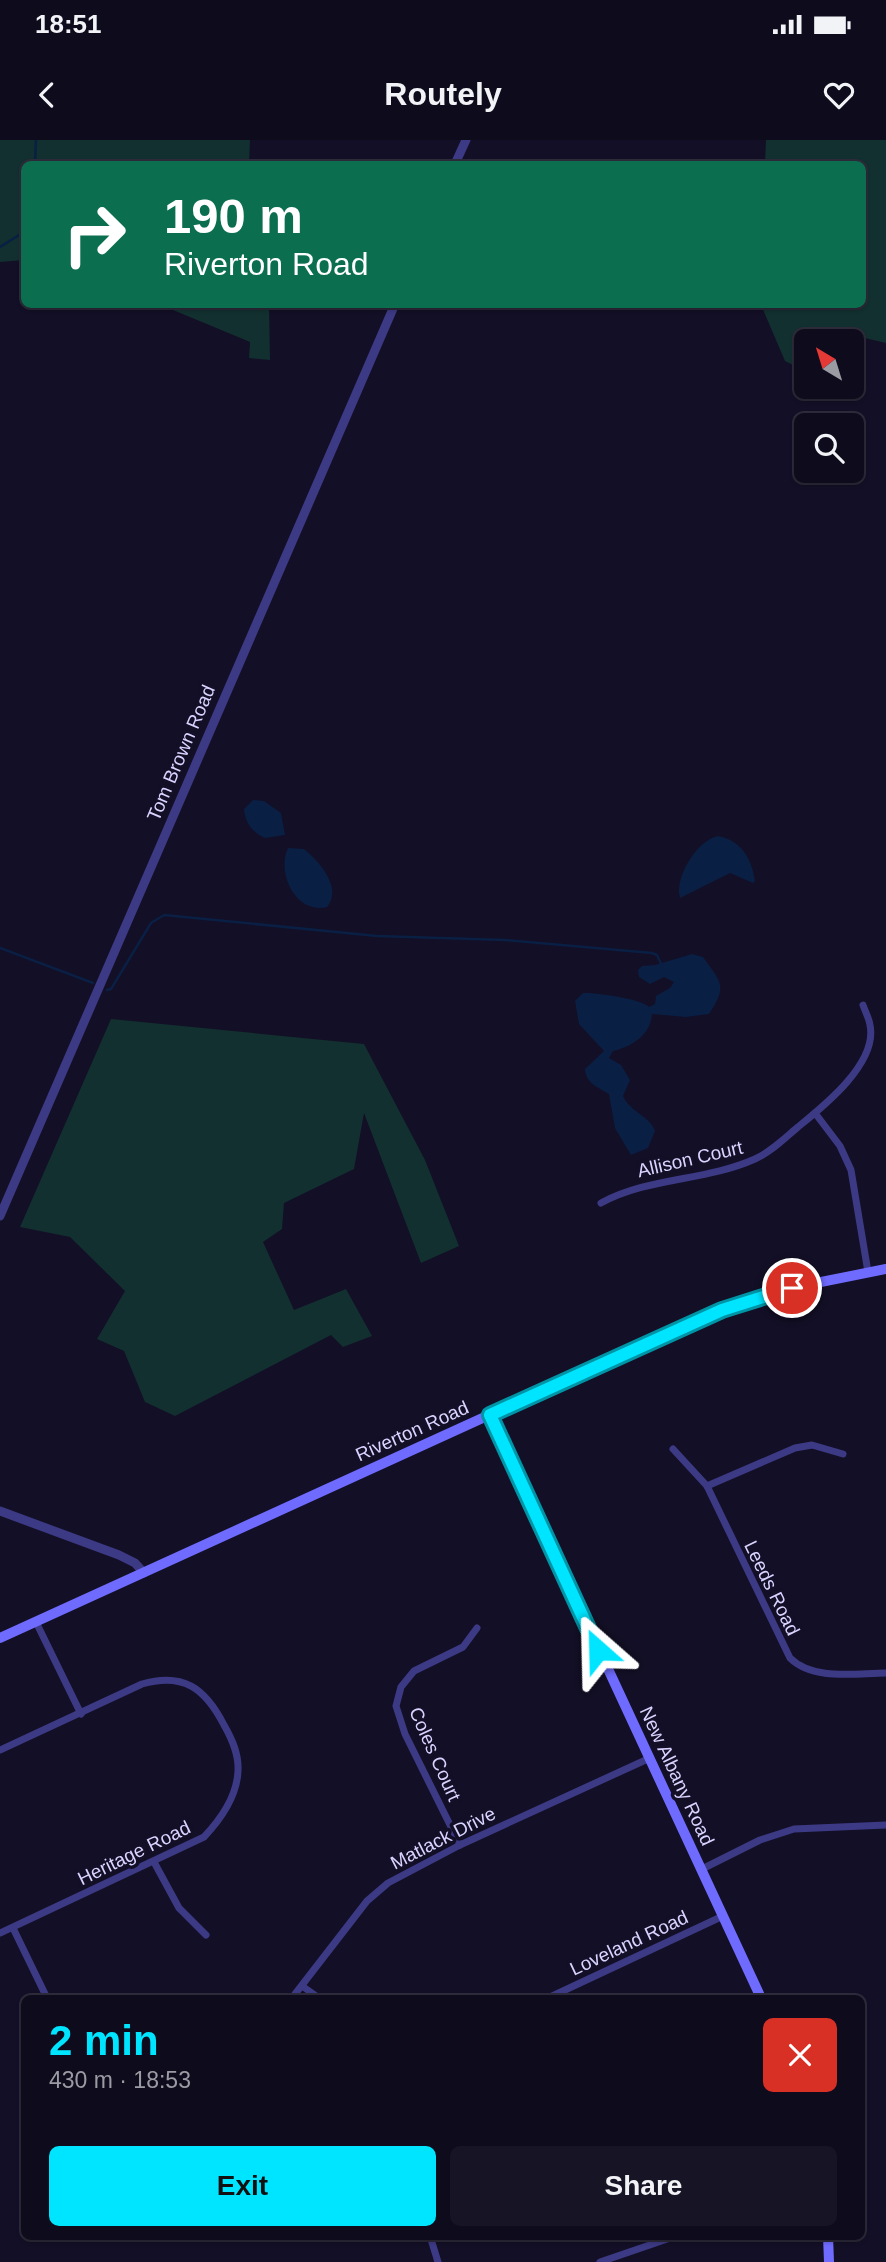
<!DOCTYPE html>
<meta charset="utf-8">
<style>
:root{--surface:#0e0b1c;--page:#171425;--text:#f1f3f6;--muted:#9b9ba3;--line:#2e2b3b;--accent:#00e5ff}
body{margin:0;font-family:Arial,sans-serif;background:var(--page);color:var(--text);height:100vh;display:flex;flex-direction:column;font-size:26px;white-space:nowrap}
*{box-sizing:border-box;margin:0}
p{font-size:23px;color:var(--muted)}
.icon{flex:none;width:38px;height:38px;fill:none;stroke:currentColor;stroke-width:2;stroke-linecap:round;stroke-linejoin:round}
.map{position:relative;flex:1;overflow:hidden}
.details{position:absolute;left:21px;top:1855px;width:844px;height:245px;display:flex;flex-direction:column;background:var(--surface);border-radius:10px;box-shadow:0 2px 5px #0004,0 0 0 2px var(--line)}
.details>*{flex:none}
.hud{position:absolute;left:21px;top:21px;width:845px;height:147px;border-radius:10px;box-shadow:0 2px 5px #0004,0 0 0 2px var(--line);background:#0b6e4f;color:#fff;overflow:hidden}
.needle{width:46px;rotate:322deg}
.tools{position:absolute;left:794px;top:189px;display:grid;gap:14px}
.tools a{display:grid;place-items:center;width:70px;height:70px;border-radius:10px;background:var(--surface);box-shadow:0 2px 5px #0004,0 0 0 2px var(--line);font-size:35px}
.pin{position:absolute;display:grid;place-items:center;width:60px;height:60px;color:#fff;margin:-30px;border:4px solid #fff;border-radius:50%;box-shadow:0 2px 7px #0007}
.me{position:absolute;width:77px;margin:-38px;rotate:335deg;stroke-linejoin:round;filter:drop-shadow(0 0 5px #0008)}
.turn{display:flex;align-items:center;gap:24px;height:147px;padding:0 28px;font-size:32px}
.turn .icon{width:91px;height:91px;stroke-width:2.5}
.turn b{display:block;font-size:49px;line-height:60px}
.round{display:grid;place-items:center;flex:none;width:74px;height:74px;border-radius:10px;background:var(--page)}
.head{display:flex;align-items:center;justify-content:space-between;height:119px;padding:0 28px}
h1{font-size:42px;font-weight:800;line-height:52px;color:var(--accent)}
.button{display:flex;gap:14px;margin-top:auto;padding:14px 28px}
.button a{flex:1;height:80px;border-radius:10px;background:var(--accent);color:#111;font-size:28px;font-weight:800;line-height:80px;text-align:center}
.button a+a{background:var(--page);color:var(--text)}
.status{display:flex;justify-content:space-between;align-items:center;height:49px;padding:0 35px;background:var(--surface);direction:ltr}
.status svg{height:19px;fill:currentColor}
header{display:flex;justify-content:space-between;align-items:center;height:91px;padding:0 28px;background:var(--surface);font-size:32px;font-weight:800}
.map>svg:first-child{display:block}
</style>
<div class="status"><b>18:51</b><svg viewBox="0 0 49 12"><path d="M0 12V9h3v3zM5 12V6h3v6zM10 12V3h3v9zM15 12V0h3v12zM26 1h20v11H26zM47 4h2v5h-2z"/></svg></div>
<header><svg class="icon" aria-label="back" viewBox="0 0 24 24"><path d="M15 5l-7 7 7 7"/></svg>Routely<svg class="icon" aria-label="heart" viewBox="0 0 24 24"><path d="M12 20l-8-8c-3-5 5-10 8-4 3-6 11-1 8 4z"/></svg></header>
<div class="map">
<svg width="886" height="2122" viewBox="0 0 886 2122">
<rect width="100%" height="100%" fill="#130f26"/>
<g fill="#12302f">
<path d="M 0,0 L 250,0 L 249,24 L 24,24 L 24,120 L 0,122 Z"/>
<path d="M 766,0 L 886,0 L 886,203 L 865,198 L 852,206 L 852,201 L 807,201 L 807,232 L 785,221 L 761,165 L 863,164 L 863,24 L 765,24 Z"/>
<path d="M 161,165 L 269,165 L 270,220 L 249,218 L 250,202 Z"/>
<path d="M 111,879 L 364,904 L 425,1020 L 459,1106 L 421,1123 L 364,973 L 354,1029 L 284,1063 L 282,1089 L 263,1102 L 294,1170 L 346,1149 L 372,1196 L 343,1207 L 331,1195 L 175,1276 L 145,1262 L 124,1211 L 97,1199 L 125,1151 L 70,1097 L 20,1087 Z"/>
</g>
<g fill="#0a1f44">
<path d="M 253,660 L 264,661 L 281,673 L 285,695 L 265,698 C 253,693 245,683 244,669 Z"/>
<path d="M 718,696 C 741,700 752,719 755,741 L 753,743 L 730,733 L 680,758 C 674,738 697,700 718,696 Z"/>
<path d="M 288,708 L 304,709 C 319,721 343,748 327,767 C 296,775 276,733 288,708 Z"/>
<path d="M 692,814 L 703,817 C 721,842 728,846 709,874 L 686,877 L 652,874 C 651,895 631,907 613,911 L 609,918 L 621,925 L 630,940 L 623,956 C 630,972 650,976 655,991 L 648,1008 L 631,1015 L 615,988 L 609,954 C 598,947 586,944 585,929 L 604,911 L 579,884 L 575,861 L 583,853 C 594,852 643,859 649,867 L 655,864 L 656,856 L 670,848 L 674,842 L 664,837 L 650,844 L 639,837 L 638,830 L 642,826 L 655,825 Z"/>
</g>
<g fill="none" stroke-linecap="round" stroke-linejoin="round">
<g stroke="#0a1f44" stroke-width="2.5">
<path d="M 35,24 L 36,0"/>
<path d="M 0,107 L 24,92"/>
<path d="M 0,808 L 93,843"/>
<path d="M 107,850 L 111,849 L 151,783 L 164,775 L 377,796 L 504,800 L 652,813 L 657,815 L 662,826"/>
</g>
<g stroke="#3d3a85" stroke-width="7">
<path d="M 815,973 L 840,1006 L 851,1030 L 868,1132"/>
<path d="M 601,1063 C 649,1037 706,1041 755,1019 C 771,1012 785,998 798,987 C 824,966 878,923 870,885 C 869,878 865,871 863,865"/>
<path d="M 673,1309 L 707,1346 L 790,1518 C 813,1541 856,1533 886,1533"/>
<path d="M 707,1346 L 795,1308 L 812,1305 L 843,1314"/>
<path d="M 36,1482 L 81,1574"/>
<path d="M 0,1610 L 142,1544 C 183,1532 205,1548 224,1585 C 232,1599 239,1614 238,1631 C 237,1656 220,1680 204,1697 L 0,1793"/>
<path d="M 460,1705 L 405,1594 L 396,1566 L 401,1547 L 414,1531 L 463,1507 L 477,1488"/>
<path d="M 154,1722 L 179,1768 L 206,1795"/>
<path d="M 702,1729 L 760,1700 L 794,1689 L 886,1685"/>
<path d="M 13,1788 L 47,1858"/>
<path d="M 302,1846 L 319,1858"/>
<path d="M 292,1858 L 367,1761 L 388,1743 L 460,1705 L 650,1618"/>
<path d="M 548,1858 L 723,1776"/>
<path d="M 430,2096 L 438,2122"/>
<path d="M 600,2122 L 676,2096"/>
</g>
<g stroke="#3d3a85" stroke-width="9">
<path d="M 455,24 L 466,0"/>
<path d="M 0,1076 L 395,164"/>
<path d="M 0,1371 L 119,1415 L 135,1423 L 144,1433"/>
</g>
<g stroke="#6f6bff" stroke-width="10">
<path d="M 490,1275 L 761,1858"/>
<path d="M 0,1498 L 722,1169 L 791,1148 L 886,1129"/>
<path d="M 828,2096 L 829,2122"/>
</g>
</g>
<g fill="none" stroke-linecap="round" stroke-linejoin="round">
<g stroke="#0095a6" stroke-width="18">
<path id="route" d="M 598,1510 L 490,1275 L 722,1170 L 792,1148"/>
</g>
<use href="#route" stroke="#00e5ff" stroke-width="12"/>
</g>
<g text-anchor="middle" dominant-baseline="central" stroke-width="7" stroke-linejoin="round" paint-order="stroke">
<g font-size="19" fill="#d9d4ff" stroke="#130f26">
<text transform="translate(181 613) rotate(-67)">Tom Brown Road</text>
<text transform="translate(690 1019) rotate(-13)">Allison Court</text>
<text transform="translate(412 1291) rotate(-24)">Riverton Road</text>
<text transform="translate(772 1448) rotate(64)">Leeds Road</text>
<text transform="translate(435 1614) rotate(66)">Coles Court</text>
<text transform="translate(677 1636) rotate(65)">New Albany Road</text>
<text transform="translate(443 1698) rotate(-27)">Matlack Drive</text>
<text transform="translate(134 1713) rotate(-26)">Heritage Road</text>
<text transform="translate(629 1803) rotate(-25)">Loveland Road</text>
</g>
</g>
</svg>
<div class="tools">
<a><svg class="needle" viewBox="-14 -14 28 28"><path d="M0-13l5 13h-10z" fill="#e53935"/><path d="M0 13l5-13h-10z" fill="#9b9ba3"/></svg></a>
<a><svg class="icon" aria-label="search" viewBox="0 0 24 24"><circle cx="10" cy="10" r="6"/><path d="M15 15l6 6"/></svg></a>
</div>
<div class="pin" style="left:792px;top:1148px;background:#d93025"><svg class="icon" aria-label="arrive" viewBox="0 0 24 24"><path d="M6 21V4h12l-3 4 3 4H6"/></svg></div>
<svg class="me" style="left:598px;top:1510px" viewBox="-20 -20 40 40"><path d="M0-17L14 15 0 8-14 15z" fill="#00e5ff" stroke="#fff" stroke-width="4"/></svg>
<div class="hud">
<div class="turn"><svg class="icon" aria-label="right" viewBox="0 0 24 24"><path d="M7 20v-9h11M14 6l5 5-5 5"/></svg><div><b>190 m</b>Riverton Road</div></div>
</div>
<section class="details">
<div class="head"><div><h1>2 min</h1><p>430 m · 18:53</p></div><a class="round" style="background:#d93025;color:#fff"><svg class="icon" aria-label="close" viewBox="0 0 24 24"><path d="M6 6l12 12M18 6L6 18"/></svg></a></div>
<div class="button"><a>Exit</a><a>Share</a></div>
</section>
</div>
